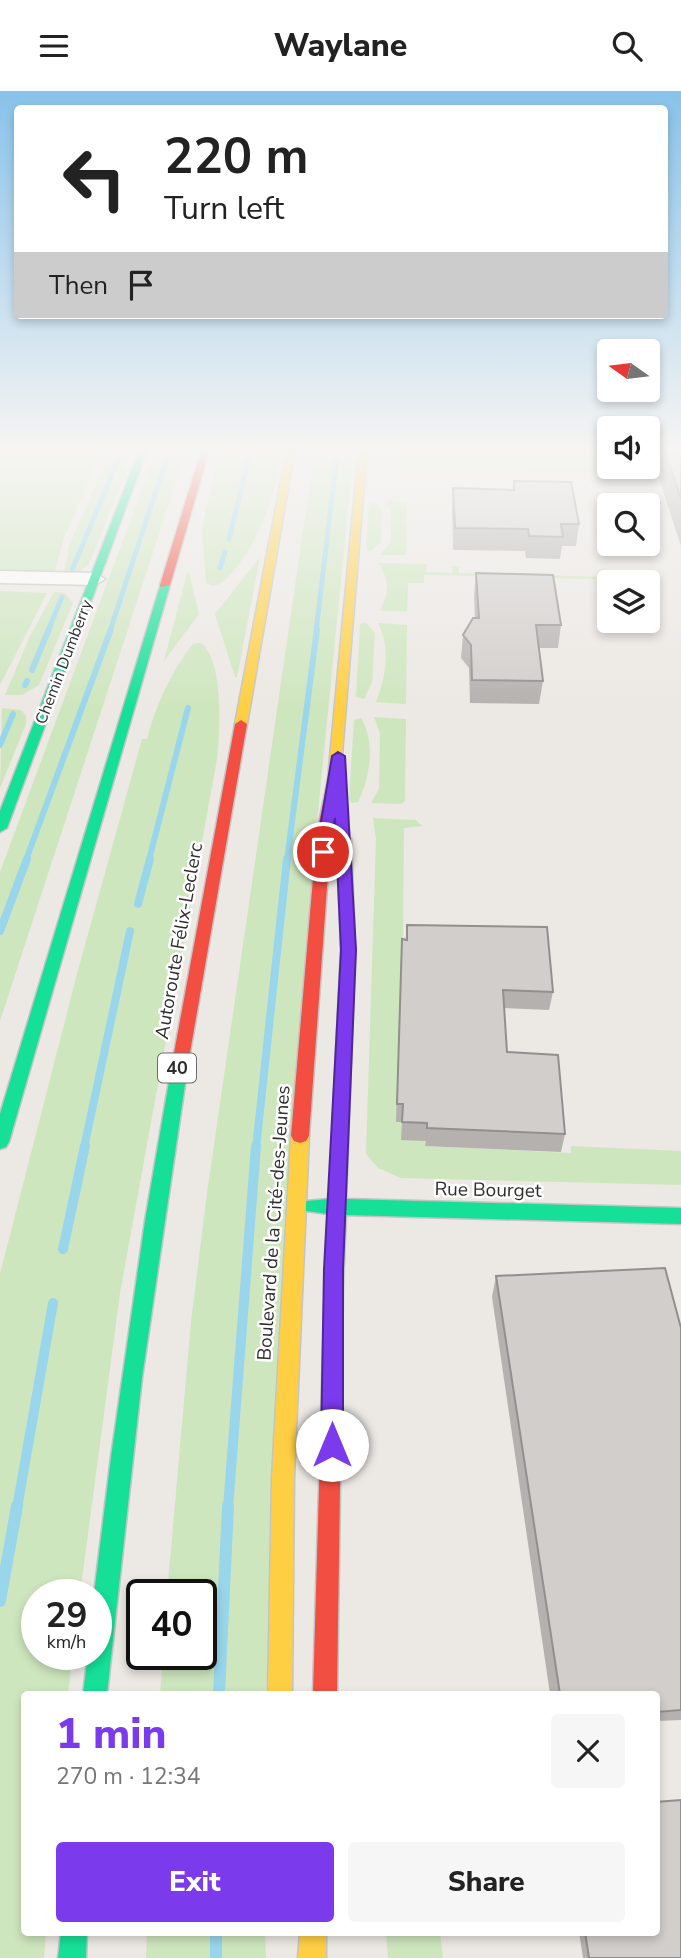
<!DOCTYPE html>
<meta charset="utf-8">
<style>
:root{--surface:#fff;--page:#f6f6f6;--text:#222;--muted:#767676;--accent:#7c3aed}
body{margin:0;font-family:"Nunito Sans",sans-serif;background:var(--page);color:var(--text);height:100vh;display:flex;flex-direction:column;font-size:26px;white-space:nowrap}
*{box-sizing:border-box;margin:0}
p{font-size:23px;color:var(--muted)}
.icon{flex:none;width:38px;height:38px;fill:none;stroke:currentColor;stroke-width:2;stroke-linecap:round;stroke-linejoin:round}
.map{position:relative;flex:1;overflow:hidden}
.side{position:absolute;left:21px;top:1600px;width:639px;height:245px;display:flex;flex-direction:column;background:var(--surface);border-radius:7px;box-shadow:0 4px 10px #0003}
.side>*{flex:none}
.guide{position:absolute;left:14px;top:14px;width:654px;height:214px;border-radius:7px;box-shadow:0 4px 10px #0003;background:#fff;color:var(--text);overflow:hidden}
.needle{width:46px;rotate:284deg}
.buttons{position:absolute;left:597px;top:248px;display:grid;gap:14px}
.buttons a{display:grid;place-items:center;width:63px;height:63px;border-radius:7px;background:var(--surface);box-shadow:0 4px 10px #0003;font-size:35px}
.speed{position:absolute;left:21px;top:1488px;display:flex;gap:14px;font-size:35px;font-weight:700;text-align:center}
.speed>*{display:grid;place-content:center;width:91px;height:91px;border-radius:50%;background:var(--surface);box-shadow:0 4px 10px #0003;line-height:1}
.speed small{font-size:18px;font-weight:400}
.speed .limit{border:4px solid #111;border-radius:10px;background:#fff;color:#111}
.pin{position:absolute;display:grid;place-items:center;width:60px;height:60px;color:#fff;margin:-30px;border:4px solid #fff;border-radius:50%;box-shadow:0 2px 7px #0007}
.me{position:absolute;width:77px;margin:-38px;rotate:0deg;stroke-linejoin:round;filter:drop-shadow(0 0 5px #0008)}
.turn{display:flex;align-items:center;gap:24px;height:147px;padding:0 35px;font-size:32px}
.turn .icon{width:91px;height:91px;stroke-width:2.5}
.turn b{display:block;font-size:49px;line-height:60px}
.then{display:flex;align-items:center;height:66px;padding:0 35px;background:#0003;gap:14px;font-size:26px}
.round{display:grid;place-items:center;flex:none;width:74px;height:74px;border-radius:7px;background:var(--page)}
.head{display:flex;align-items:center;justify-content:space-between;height:119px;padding:0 35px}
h1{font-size:42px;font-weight:800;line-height:52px;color:var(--accent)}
.cta{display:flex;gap:14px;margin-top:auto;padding:14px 35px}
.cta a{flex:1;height:80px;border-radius:7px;background:var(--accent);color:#fff;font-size:28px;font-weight:800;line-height:80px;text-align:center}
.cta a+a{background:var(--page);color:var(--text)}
header{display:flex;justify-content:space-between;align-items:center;height:91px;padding:0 35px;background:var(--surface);font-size:32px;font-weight:800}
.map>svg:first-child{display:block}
</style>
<header><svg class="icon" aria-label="menu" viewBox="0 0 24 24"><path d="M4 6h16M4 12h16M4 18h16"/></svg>Waylane<svg class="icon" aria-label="search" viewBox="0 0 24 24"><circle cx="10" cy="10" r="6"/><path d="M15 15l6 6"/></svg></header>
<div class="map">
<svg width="681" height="1867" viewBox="0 0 681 1867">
<rect width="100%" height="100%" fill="#ece8e4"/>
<g fill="#cee6be">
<path d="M 0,357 L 103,357 L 64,447 L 54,483 L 0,482 Z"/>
<path d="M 112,357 L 126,359 L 127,379 L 89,473 L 76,483 L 64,484 L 69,455 Z"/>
<path d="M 157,357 L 187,357 L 0,930 L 0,781 Z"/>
<path d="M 221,357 L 281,357 C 278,374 276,393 270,411 C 264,432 236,492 213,495 L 206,492 L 202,435 Z"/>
<path d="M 315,357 L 354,357 L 317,732 L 266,1603 L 160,1603 L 163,1563 L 201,1563 L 201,1503 L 167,1503 L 191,1231 L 207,1102 Z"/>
<path d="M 394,357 L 609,357 L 609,376 L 619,376 L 621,382 L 393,379 Z"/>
<path d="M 385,409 L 407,411 L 406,464 L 380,464 L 391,451 L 391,422 Z"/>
<path d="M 375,410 L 382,421 L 381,451 L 370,461 L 366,457 L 369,411 Z"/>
<path d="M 260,466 L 237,586 L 235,586 L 215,523 Z"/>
<path d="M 379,472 L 427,473 L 426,481 L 452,482 L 453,475 L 459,476 L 459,482 L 608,486 L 607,480 L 627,480 L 628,489 L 424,484 L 424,492 L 408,492 L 407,520 L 383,520 L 380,519 C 390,499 389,491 379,472 Z"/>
<path d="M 189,481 L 199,523 L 164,570 L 187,482 Z"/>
<path d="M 0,500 L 47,502 L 0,594 Z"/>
<path d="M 54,501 L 65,502 L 73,512 L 39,594 L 22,604 L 5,604 L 30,545 Z"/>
<path d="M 366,532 L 375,542 L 372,591 L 364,608 L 356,606 L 360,533 Z"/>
<path d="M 378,532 L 407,534 L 406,613 L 376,611 C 386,587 391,556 378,532 Z"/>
<path d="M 201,552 C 224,569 220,641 217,668 L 120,1202 L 80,1503 L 37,1503 L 37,1563 L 73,1563 L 68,1603 L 24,1603 L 24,1841 L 46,1841 L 44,1867 L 0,1867 L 0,1183 L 77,883 L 142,648 L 147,648 C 157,612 170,583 193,553 Z"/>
<path d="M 2,617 L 21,619 L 26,625 L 26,633 L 0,697 Z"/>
<path d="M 374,626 L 406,628 L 405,710 L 401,713 L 371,712 L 379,698 L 380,642 Z"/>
<path d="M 361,627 C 376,652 370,686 358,711 L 352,712 L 349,709 L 354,629 Z"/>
<path d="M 373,727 L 416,729 L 422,735 L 404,737 L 403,846 L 427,848 L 397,1031 L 402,1031 L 426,1050 L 426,1055 L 571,1062 L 571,1055 L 681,1060 L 681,1094 L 401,1087 L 378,1077 L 366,1063 L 376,748 Z"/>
<path d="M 147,1841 L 265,1841 L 266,1867 L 146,1867 Z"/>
<path d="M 386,1841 L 440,1841 L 443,1867 L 388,1867 Z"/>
</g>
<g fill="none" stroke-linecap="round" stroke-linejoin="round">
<g stroke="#99d6ec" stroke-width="5">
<path d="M 229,448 L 251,357"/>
<path d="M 220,477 L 225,461"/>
<path d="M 72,479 L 121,362"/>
<path d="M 48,540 L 62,506"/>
<path d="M 110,540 L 170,357"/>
<path d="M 316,540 L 338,357"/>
</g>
<g stroke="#99d6ec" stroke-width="6">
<path d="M 32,579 L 49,538"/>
<path d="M 25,594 L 27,590"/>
<path d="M 0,654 L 13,623"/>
<path d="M 26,769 L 111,538"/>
<path d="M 149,769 L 188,617"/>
<path d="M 287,769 L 317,538"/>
</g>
<g stroke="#99d6ec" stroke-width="8">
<path d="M 138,813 L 150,768"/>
<path d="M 0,840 L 27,768"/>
<path d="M 84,1057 L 130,840"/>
<path d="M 256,1057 L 287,768"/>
</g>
<g stroke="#99d6ec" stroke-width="10">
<path d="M 63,1158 L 85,1055"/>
<path d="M 17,1417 L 53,1212"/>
<path d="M 228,1417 L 256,1055"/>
</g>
<g stroke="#99d6ec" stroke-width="12">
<path d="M 0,1510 L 17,1415"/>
<path d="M 219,1603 L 228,1415"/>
<path d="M 216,1841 L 216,1867"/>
</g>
<g stroke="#c5c4c5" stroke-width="3">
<path id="street" d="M 0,480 L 95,482 L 105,488 L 95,494 L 0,492 Z"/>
</g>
<g stroke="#c5c4c5" stroke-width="3">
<g id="fast">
<path d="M 143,357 L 151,357 L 145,365 L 7,737 L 0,741 L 0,720 L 137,365 Z"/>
<path d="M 161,492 L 170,494 L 9,1051 L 6,1056 L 0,1058 L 0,1023 Z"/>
<path d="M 344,744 L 351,748 L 355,859 L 346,1108 L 681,1117 L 681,1133 L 346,1124 L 343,1192 L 341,1198 L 334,1201 L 327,1198 L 325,1192 L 328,1123 L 306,1120 L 303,1115 L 306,1110 L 329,1108 L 341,859 L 337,748 Z"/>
<path d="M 180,967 L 186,969 L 188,973 L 142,1287 L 107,1603 L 83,1603 L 88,1563 L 96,1563 L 94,1503 L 111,1366 L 145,1130 L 172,973 L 174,969 Z"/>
<path d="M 61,1841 L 87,1841 L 86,1867 L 58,1867 Z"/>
</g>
</g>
<g stroke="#c5c4c5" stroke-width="3">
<g id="slow">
<path d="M 287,357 L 295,357 L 247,633 L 241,637 L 235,633 Z"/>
<path d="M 359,357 L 367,357 L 340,688 L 334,692 L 328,688 Z"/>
<path d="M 300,1038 L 306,1040 L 309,1045 L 294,1387 L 292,1603 L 268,1603 L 272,1387 L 291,1045 L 294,1040 Z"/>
<path d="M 300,1841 L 326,1841 L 326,1867 L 298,1867 Z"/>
</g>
</g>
<g stroke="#c5c4c5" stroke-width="3">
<g id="jam">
<path d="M 202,357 L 210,357 L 170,494 L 161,496 L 160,494 Z"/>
<path d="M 241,629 L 247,633 L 188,973 L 186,977 L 174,977 L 172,973 L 235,633 Z"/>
<path d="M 334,684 L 340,688 L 331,741 L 309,1045 L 306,1050 L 300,1052 L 294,1050 L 291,1045 L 317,741 L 328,688 Z"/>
<path d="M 334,1183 L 341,1186 L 343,1192 L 337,1603 L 313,1603 L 325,1192 L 327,1186 Z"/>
</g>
</g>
<use href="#street" fill="#fcfcfb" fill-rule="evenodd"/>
<use href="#fast" fill="#16e098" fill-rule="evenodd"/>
<use href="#slow" fill="#ffcf43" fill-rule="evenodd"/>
<use href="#jam" fill="#f24e42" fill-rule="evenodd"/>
</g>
<g fill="#b4b1af">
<path d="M 649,357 L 681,357 L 681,455 Z"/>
<path d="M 514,390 L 579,433 L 576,455 L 562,455 L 560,468 L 526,467 L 525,460 L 453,459 L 452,419 L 453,397 L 513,399 Z"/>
<path d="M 476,482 L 561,534 L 558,557 L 539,557 L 543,590 L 539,613 L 470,612 L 469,577 L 461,567 L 463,544 L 475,527 L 474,505 Z"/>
<path d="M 407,834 L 553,901 L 549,919 L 504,917 L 507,961 L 565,1043 L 561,1061 L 425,1055 L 426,1050 L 401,1049 L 402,1031 L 396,1031 L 401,867 L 402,848 L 407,849 Z"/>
<path d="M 496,1185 L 681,1237 L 681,1629 L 656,1630 L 656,1603 L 550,1603 L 492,1206 Z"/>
<path d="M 579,1841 L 656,1841 L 681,1867 L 583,1867 Z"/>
</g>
<g fill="#d1cecb" stroke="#92908e" stroke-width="2">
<path d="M 664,357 L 681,357 L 681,408 Z"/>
<path d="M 514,390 L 571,391 L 579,433 L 561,433 L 563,446 L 529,445 L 528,438 L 455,437 L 453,397 L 514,399 Z"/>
<path d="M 476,482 L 553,484 L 561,534 L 536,534 L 543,590 L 472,589 L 471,554 L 463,544 L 473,527 L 479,527 Z"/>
<path d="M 407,834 L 547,836 L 553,901 L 503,899 L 507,961 L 558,964 L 565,1043 L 427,1037 L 427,1032 L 402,1031 L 403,1013 L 397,1013 L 402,848 L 407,849 Z"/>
<path d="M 665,1177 L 681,1237 L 681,1619 L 656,1621 L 656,1603 L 560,1603 L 496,1185 Z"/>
<path d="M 681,1709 L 681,1867 L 589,1867 L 585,1841 L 656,1841 L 656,1711 Z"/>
</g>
<linearGradient id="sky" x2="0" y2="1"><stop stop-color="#88c2ea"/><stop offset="0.58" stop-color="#f6f5f3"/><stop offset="1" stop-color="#f6f5f3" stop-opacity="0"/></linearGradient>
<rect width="681" height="618" fill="url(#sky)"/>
<path fill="#7c3aed" stroke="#51269a" stroke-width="2" d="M 338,661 L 345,665 L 356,859 L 343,1178 L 343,1354 L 339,1362 L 332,1365 L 325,1362 L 321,1354 L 324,1178 L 341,859 L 335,727 L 329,761 L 323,766 L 316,761 L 332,665 Z"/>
<g text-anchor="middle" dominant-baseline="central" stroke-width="5" stroke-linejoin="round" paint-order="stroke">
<g font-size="16" fill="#2e2e2e" stroke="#fff">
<text transform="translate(64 571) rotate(-69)">Chemin Dumberry</text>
</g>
<rect fill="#fff" stroke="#6d6d6d" stroke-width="2" x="158" y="962.5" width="38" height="29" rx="5"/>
<g font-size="18" font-weight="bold" fill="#2e2e2e">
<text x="177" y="977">40</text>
</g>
<g font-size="19" fill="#2e2e2e" stroke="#fff">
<text transform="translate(179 850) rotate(-80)">Autoroute Félix-Leclerc</text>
<text transform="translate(488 1099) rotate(1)">Rue Bourget</text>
<text transform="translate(274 1132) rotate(-86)">Boulevard de la Cité-des-Jeunes</text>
</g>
</g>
</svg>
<div class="buttons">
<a><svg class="needle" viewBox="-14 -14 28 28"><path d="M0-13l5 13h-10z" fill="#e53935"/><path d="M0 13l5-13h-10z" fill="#767676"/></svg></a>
<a><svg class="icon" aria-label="sound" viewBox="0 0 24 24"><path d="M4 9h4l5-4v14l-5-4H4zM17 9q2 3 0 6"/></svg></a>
<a><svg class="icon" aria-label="search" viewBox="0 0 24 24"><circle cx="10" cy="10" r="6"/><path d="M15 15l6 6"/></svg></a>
<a><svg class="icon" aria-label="layers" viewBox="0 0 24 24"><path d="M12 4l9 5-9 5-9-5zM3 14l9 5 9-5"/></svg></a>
</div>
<div class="speed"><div>29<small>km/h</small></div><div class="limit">40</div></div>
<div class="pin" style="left:323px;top:761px;background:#d93025"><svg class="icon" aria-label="arrive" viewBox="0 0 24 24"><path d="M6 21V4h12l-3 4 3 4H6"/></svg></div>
<svg class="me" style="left:332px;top:1354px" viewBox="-20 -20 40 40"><circle r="19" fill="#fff"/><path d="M0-13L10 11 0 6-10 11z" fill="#7c3aed"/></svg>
<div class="guide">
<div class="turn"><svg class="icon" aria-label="left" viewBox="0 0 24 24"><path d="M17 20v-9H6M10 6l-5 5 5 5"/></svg><div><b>220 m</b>Turn left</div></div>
<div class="then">Then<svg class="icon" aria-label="arrive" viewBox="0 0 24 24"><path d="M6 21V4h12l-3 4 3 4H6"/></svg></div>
</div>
<section class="side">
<div class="head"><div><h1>1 min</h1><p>270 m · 12:34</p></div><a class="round"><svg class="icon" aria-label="close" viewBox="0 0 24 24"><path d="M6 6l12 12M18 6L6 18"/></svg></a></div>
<div class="cta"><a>Exit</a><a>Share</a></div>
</section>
</div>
